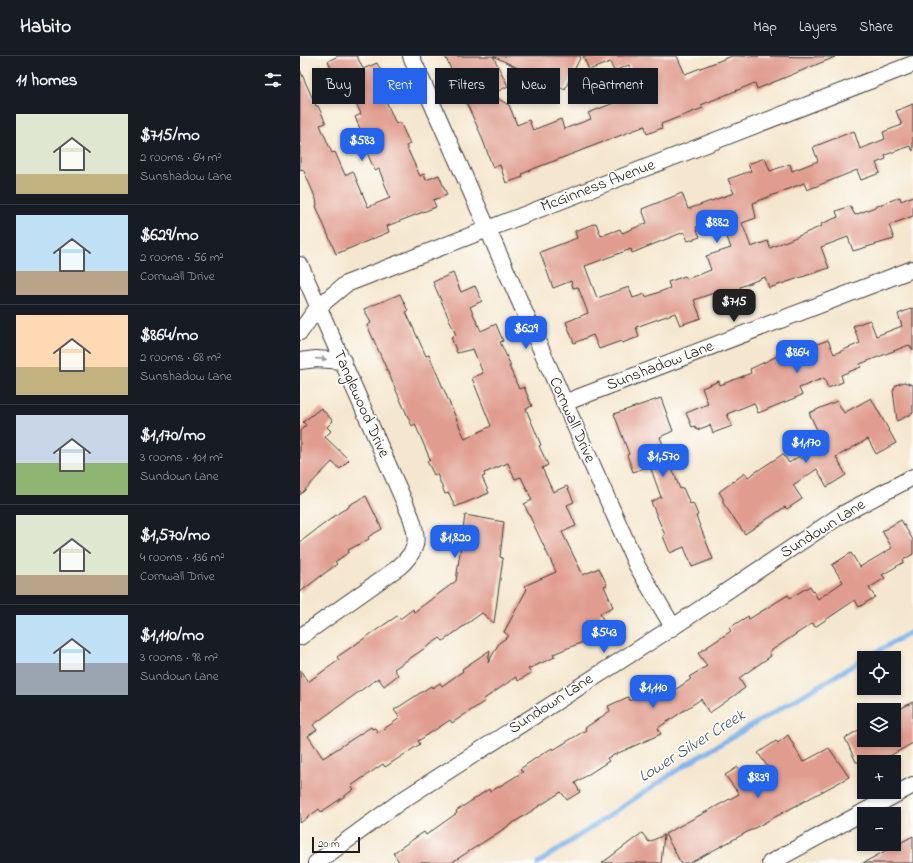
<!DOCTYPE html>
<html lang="en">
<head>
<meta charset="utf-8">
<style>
	:root { --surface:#171b24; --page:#242831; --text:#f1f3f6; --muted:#9ea1a6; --line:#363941; --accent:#2563eb }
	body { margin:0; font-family:"Indie Flower",sans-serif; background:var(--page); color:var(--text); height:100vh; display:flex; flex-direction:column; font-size:15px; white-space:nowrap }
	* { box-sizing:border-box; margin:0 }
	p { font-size:13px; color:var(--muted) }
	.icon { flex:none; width:22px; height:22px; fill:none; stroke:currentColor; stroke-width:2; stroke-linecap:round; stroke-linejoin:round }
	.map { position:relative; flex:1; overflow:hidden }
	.drawer { display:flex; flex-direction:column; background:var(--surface); width:300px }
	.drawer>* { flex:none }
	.top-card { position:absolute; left:12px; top:12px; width:380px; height:36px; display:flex; gap:8px }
	.tools { position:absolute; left:557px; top:595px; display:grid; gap:8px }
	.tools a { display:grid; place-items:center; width:44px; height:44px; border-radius:0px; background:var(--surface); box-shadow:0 2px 6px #0003; font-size:20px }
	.scale { position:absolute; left:12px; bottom:10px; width:48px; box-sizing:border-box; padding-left:4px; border:2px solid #1c1c1c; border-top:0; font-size:11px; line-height:14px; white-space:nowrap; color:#1c1c1c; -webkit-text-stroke:3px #fdfcf7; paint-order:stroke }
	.price { position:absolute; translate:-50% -34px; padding:0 9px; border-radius:8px; background:var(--accent); color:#fff; font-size:13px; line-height:26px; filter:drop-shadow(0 1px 2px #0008) }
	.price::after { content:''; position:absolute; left:50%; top:24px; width:12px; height:9px; margin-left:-6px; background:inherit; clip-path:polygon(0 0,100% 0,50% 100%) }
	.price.on { background:#222; color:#fff }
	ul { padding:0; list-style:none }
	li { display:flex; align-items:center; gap:12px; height:100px; padding:0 16px }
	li+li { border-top:1px solid var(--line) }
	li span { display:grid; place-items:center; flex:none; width:112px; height:80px; border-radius:0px; color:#555 }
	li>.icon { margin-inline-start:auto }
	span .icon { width:48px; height:48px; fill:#fffc; stroke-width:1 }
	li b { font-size:17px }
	h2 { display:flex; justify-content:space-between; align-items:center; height:48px; padding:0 16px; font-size:17px }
	.chip { padding:0 14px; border-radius:0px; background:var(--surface); box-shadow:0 2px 6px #0003; font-size:14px; line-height:36px }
	.chip.on { background:var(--accent); color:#fff }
	header { display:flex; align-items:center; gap:24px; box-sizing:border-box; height:56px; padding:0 20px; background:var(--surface); border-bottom:1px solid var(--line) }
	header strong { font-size:19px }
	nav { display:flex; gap:22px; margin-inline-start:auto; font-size:14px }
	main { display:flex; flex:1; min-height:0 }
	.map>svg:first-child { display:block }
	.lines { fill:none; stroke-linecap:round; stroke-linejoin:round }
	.stream { stroke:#7cb2ea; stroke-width:5 }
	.building { fill:#e09c8e; fill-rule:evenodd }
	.minor-casing { stroke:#3d3a37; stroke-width:18 }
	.minor { stroke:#fff; stroke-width:16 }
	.oneway { fill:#999 }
	.labels { text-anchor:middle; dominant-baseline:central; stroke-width:3.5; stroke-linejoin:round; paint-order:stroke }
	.street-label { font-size:16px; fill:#1c1c1c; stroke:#fdfcf7 }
	.water-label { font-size:17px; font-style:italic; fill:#42586e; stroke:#fdfcf7 }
</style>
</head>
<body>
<header>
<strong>Habito</strong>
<nav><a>Map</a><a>Layers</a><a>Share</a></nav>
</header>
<main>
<section class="drawer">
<h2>11 homes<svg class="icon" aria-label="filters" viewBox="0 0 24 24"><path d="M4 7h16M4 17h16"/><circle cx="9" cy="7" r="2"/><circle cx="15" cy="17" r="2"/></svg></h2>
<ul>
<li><span style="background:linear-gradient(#dfe7d0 75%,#c2b280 0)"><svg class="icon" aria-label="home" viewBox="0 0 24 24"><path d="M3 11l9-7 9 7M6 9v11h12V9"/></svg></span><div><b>$715/mo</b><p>2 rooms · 64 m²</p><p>Sunshadow Lane</p></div></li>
<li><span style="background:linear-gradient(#bfe0f5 70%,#b9a48a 0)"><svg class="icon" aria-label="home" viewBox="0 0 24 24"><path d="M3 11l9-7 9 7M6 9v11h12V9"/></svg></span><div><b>$629/mo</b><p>2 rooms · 56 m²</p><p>Cornwall Drive</p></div></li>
<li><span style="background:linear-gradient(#ffd9b3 65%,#c2b280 0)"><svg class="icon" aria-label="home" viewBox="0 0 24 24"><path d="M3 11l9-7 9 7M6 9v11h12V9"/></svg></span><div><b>$864/mo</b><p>2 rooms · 68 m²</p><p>Sunshadow Lane</p></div></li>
<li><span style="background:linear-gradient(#c9d6e8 60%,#8fb573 0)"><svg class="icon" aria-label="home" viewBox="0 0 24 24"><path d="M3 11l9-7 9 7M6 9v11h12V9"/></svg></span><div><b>$1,170/mo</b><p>3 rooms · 101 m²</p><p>Sundown Lane</p></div></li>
<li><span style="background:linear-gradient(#dfe7d0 75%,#b9a48a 0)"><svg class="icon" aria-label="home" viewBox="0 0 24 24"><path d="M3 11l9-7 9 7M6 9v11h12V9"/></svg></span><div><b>$1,570/mo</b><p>4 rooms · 136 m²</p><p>Cornwall Drive</p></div></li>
<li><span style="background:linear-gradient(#bfe0f5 60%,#9aa5b1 0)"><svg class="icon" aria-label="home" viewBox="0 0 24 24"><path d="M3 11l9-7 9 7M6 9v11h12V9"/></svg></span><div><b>$1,110/mo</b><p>3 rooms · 98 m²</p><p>Sundown Lane</p></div></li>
</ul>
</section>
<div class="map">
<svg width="613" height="807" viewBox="0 0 613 807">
	<rect width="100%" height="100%" fill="#fdfcf7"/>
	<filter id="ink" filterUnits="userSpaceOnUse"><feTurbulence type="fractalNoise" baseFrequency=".025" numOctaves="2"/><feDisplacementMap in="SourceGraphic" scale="8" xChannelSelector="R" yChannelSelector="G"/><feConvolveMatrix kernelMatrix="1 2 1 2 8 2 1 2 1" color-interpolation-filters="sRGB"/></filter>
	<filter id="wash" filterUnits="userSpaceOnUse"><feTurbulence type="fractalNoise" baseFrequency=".012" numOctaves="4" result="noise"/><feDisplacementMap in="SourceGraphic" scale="16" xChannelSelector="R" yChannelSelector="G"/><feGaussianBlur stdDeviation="0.9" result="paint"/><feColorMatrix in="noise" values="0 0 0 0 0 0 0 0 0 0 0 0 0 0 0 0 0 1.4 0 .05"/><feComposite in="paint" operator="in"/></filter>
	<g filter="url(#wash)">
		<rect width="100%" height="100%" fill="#f5e7cf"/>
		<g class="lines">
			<path class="stream" d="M 566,602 L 613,575
				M 238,807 L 385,709 L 564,603"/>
		</g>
		<g id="blocks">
			<path class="building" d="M 38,0 L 57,0 L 63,13 L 77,7 L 95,42 L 86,45 L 96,68 L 100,66 L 110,88 L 106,90 L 120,120 L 124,118 L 126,124 L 139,119 L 147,139 L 133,144 L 136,151 L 87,170 L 89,176 L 36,198 L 16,150 L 17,149 L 16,143 L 3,113 L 0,114 L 0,14 L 16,50 L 18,50 L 26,67 L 20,69 L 32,97 L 35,96 L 45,119 L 53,115 L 68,151 L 90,142 L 79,113 L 75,115 L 61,83 L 64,82 L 55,61 L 61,58 L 43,19 L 36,22 L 28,5 Z
				M 145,0 L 193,0 L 208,30 L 191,39 L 209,49 L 217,69 L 229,64 L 233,74 L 261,63 L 264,73 L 291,63 L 288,57 L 340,37 L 329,9 L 314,15 L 310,6 L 289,14 L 283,0 L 377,0 L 385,18 L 432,0 L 535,1 L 457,33 L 455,27 L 401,49 L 403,52 L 361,68 L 362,72 L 347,78 L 345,70 L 233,113 L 222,118 L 223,121 L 206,127 L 200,109 L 193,112 L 181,79 Z
				M 193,0 L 281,0 L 265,33 L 255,28 L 253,34 L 241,28 L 243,24 Z
				M 613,48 L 613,95 L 610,90 L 585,99 L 586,103 L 576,107 L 580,117 L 561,124 L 557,114 L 507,134 L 504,127 L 453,147 L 456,162 L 442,167 L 451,191 L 468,185 L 470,192 L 522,170 L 521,168 L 538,161 L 536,155 L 550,150 L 555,159 L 600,141 L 601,145 L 613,140 L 613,160 L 589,169 L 594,183 L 553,195 L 548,181 L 521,191 L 529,212 L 469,232 L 465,221 L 440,231 L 444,242 L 427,248 L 422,234 L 394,244 L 401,262 L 380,269 L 375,257 L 336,271 L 339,281 L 322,287 L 321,285 L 299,293 L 293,279 L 274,287 L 266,266 L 288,257 L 278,231 L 273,232 L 271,225 L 253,232 L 240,196 L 277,182 L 275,175 L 296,167 L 301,180 L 320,173 L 322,177 L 347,167 L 342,153 L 382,137 L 388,153 L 434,137 L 428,123 L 451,115 L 448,108 L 465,102 L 470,115 L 490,108 L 492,115 L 518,105 L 513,91 L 554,75 L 560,93 L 585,83 L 583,76 L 602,69 L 596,55 ZM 420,162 L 431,192 L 406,200 L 411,214 L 387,223 L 385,220 L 368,226 L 370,232 L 346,241 L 345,238 L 333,242 L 329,231 L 297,242 L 285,210 L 331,193 L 332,197 L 384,176 L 388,185 L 400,181 L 396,171 Z
				M 153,217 L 161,236 L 175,230 L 182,245 L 170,251 L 181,275 L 196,268 L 203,285 L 200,286 L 211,310 L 209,310 L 219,333 L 224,331 L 232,350 L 226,353 L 241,389 L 239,390 L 248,409 L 242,412 L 253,436 L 267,430 L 274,446 L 267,449 L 276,470 L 262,476 L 283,519 L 299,512 L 307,529 L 304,530 L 313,551 L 300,557 L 308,576 L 253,598 L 255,601 L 228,613 L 231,617 L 218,625 L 216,621 L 184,643 L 185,645 L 152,667 L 150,664 L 138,672 L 118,685 L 120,688 L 108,696 L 85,711 L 83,708 L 51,730 L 54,733 L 42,742 L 21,756 L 19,753 L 0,767 L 0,614 L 8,626 L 39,604 L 37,601 L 97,560 L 100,563 L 113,553 L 114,556 L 156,525 L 165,459 L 204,466 L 200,501 L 203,502 L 194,567 L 182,557 L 143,585 L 140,582 L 94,613 L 98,619 L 84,630 L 78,622 L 13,669 L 17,674 L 8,680 L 23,702 L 71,671 L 72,673 L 75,672 L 78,677 L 100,662 L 94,654 L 131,630 L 132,632 L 140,627 L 142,630 L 163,615 L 162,613 L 190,594 L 188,607 L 199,587 L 209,580 L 204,576 L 227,533 L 224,530 L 256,516 L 224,448 L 232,444 L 221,421 L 215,423 L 208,407 L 184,417 L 185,420 L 182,421 L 189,437 L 155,451 L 149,437 L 145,438 L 137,418 L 134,419 L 127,405 L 130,403 L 115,368 L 112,370 L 67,269 L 71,267 L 64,253 L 100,238 L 108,255 L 106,256 L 126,300 L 129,299 L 165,383 L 191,370 L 172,322 L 183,317 L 173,293 L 157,297 L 151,281 L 156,279 L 133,226 Z
				M 613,252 L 613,294 L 609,289 L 560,308 L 561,311 L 541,319 L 543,326 L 528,332 L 524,322 L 499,332 L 502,339 L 458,357 L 454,347 L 427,358 L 432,370 L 413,377 L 410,369 L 397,374 L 395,370 L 392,371 L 386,357 L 408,348 L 402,332 L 419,325 L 420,329 L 451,317 L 450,313 L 490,294 L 491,298 L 528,284 L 534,298 L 560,287 L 553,270 L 570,264 L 576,280 L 602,270 L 598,258 Z
				M 604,326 L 613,329 L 613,357 L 597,365 L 593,335 L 596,329 Z
				M 361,342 L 373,375 L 360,381 L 380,433 L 383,432 L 390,448 L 393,447 L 398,459 L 396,460 L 413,503 L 392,511 L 384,491 L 370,497 L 363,480 L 365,479 L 351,446 L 361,441 L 350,410 L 333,416 L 327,399 L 329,398 L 314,358 Z
				M 571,342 L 596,387 L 576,398 L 568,383 L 536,401 L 546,419 L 527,431 L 517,413 L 493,429 L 502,443 L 487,453 L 485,451 L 445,478 L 423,447 L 423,442 L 419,436 L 445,417 L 448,421 L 483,398 L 489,407 L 499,400 L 501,403 L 525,390 L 509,357 L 537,345 L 544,357 Z
				M 21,352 L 33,365 L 27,371 L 31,375 L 25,381 L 49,404 L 40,413 L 32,406 L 0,439 L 0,375 L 6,369 L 3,366 Z
				M 66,440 L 82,473 L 68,481 L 69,483 L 48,494 L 49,496 L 35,506 L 37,508 L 0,536 L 0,486 L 40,456 L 49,451 L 49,449 Z
				M 601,464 L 613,484 L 613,498 L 603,504 L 604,506 L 582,519 L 585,522 L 569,532 L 575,541 L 559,551 L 555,544 L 515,571 L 513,567 L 469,596 L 471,600 L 439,622 L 445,632 L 421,649 L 409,657 L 401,643 L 358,672 L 361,678 L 307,702 L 309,705 L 275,727 L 280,736 L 267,744 L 261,736 L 151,807 L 100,807 L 93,797 L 124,776 L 126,779 L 157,757 L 156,755 L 189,733 L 190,736 L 223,716 L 220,713 L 233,704 L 252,692 L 253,694 L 286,674 L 285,672 L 310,655 L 308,650 L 328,641 L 330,645 L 360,626 L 369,638 L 391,623 L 389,621 L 407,610 L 398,597 L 431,575 L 429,572 L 448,560 L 449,563 L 488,539 L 490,542 L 510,530 L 518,543 L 543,526 L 532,509 L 551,497 L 560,511 L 592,492 L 582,475 Z
				M 613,646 L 613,687 L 579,706 L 556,706 L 545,682 L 564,671 L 564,684 L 594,684 L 594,656 Z
				M 488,679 L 503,706 L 529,692 L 549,721 L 390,807 L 381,807 L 365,778 L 439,738 L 425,719 L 438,711 L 452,731 L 474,720 L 458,697 L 476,685 L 478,687 Z
				M 342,777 L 349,786 L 364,779 L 361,807 L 302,807 Z
				M 613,780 L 613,807 L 563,807 Z"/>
		</g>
	</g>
	<g filter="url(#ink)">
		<use href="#blocks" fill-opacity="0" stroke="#3d3a37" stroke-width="1"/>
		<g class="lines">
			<defs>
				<path id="minor" d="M 111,0 L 337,510 L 373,571
					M 0,209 L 111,461 C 119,484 118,494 99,511 L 0,581
					M 0,276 L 18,251 L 46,228 L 613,8
					M 0,305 L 16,303 L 43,305
					M 264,347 L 613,213
					M 16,807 L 101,745 L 373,571 L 541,459 L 613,421
					M 470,807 L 613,729"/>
			</defs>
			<use href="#minor" class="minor-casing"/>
			<use href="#minor" class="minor"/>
		</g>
		<defs><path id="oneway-solid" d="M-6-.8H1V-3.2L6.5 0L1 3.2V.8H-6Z"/></defs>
		<use class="oneway" href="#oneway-solid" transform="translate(21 303) rotate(4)"/>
	</g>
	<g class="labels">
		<g class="street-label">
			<text transform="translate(298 130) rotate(-21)">McGinness Avenue</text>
			<text transform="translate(360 310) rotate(-21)">Sunshadow Lane</text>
			<text transform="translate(61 348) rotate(66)">Tanglewood Drive</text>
			<text transform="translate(272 364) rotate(66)">Cornwall Drive</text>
			<text transform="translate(523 473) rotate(-32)">Sundown Lane</text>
			<text transform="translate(251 648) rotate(-33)">Sundown Lane</text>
		</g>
		<g class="water-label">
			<text transform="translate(392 690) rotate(-32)">Lower Silver Creek</text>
		</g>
	</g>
</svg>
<div class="tools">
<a><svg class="icon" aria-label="locate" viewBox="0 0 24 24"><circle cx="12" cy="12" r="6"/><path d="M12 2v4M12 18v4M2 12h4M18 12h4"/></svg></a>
<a><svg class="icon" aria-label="layers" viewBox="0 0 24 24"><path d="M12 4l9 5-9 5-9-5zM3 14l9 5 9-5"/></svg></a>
<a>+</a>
<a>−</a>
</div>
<div class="scale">20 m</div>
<b class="price" style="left:62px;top:106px">$583</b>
<b class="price" style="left:417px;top:188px">$882</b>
<b class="price on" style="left:434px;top:267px">$715</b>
<b class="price" style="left:226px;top:294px">$629</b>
<b class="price" style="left:497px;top:318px">$864</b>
<b class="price" style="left:506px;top:408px">$1,170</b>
<b class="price" style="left:363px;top:422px">$1,570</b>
<b class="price" style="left:155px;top:503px">$1,820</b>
<b class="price" style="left:304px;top:598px">$543</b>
<b class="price" style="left:353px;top:653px">$1,110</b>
<b class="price" style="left:458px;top:743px">$839</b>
<div class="top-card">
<a class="chip">Buy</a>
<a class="chip on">Rent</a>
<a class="chip">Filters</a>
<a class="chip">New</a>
<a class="chip">Apartment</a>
</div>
</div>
</main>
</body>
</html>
